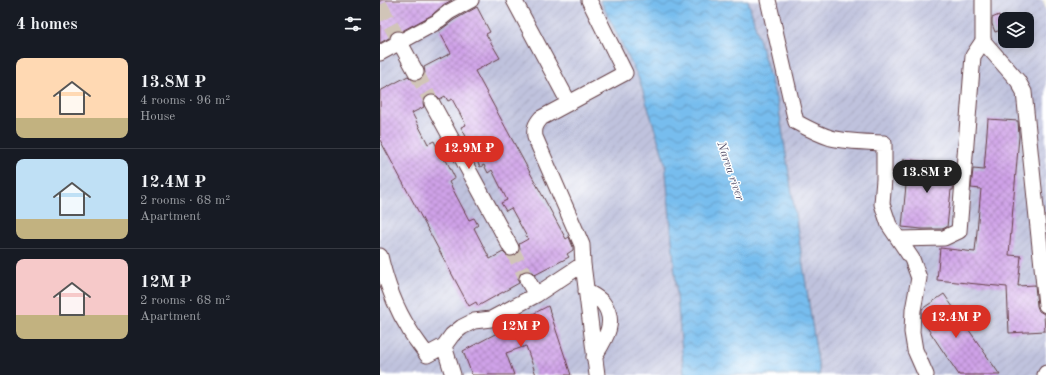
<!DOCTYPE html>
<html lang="en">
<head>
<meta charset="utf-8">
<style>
	:root { --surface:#171b24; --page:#242831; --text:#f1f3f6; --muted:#9ea1a6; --line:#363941; --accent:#d93025 }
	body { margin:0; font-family:"Old Standard TT",serif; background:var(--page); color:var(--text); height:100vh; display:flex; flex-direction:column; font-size:15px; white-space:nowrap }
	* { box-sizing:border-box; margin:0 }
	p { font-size:13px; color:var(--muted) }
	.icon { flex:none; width:22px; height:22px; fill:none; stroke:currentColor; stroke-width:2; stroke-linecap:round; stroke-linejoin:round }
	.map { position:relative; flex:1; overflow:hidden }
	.drawer { display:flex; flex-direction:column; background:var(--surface); width:380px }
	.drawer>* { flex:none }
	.controls { position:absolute; left:618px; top:12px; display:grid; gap:8px }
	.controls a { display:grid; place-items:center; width:36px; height:36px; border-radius:8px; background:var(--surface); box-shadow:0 2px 10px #0003; font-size:20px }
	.price { position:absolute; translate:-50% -34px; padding:0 9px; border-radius:14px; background:var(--accent); color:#fff; font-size:13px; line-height:26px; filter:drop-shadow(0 1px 2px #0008) }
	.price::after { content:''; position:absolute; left:50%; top:24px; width:12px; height:9px; margin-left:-6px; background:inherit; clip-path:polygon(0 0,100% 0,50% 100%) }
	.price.active { background:#222; color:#fff }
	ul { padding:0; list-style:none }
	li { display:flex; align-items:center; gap:12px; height:100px; padding:0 16px }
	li+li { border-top:1px solid var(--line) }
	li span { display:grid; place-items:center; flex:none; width:112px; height:80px; border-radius:8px; color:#555 }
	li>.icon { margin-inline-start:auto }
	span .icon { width:48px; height:48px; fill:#fffc; stroke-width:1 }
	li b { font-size:17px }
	h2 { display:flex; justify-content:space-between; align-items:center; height:48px; padding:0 16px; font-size:17px }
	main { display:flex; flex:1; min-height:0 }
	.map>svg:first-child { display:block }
	.industrial { fill:url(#industrial-furrows); fill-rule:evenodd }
	.water { fill:url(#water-waves); stroke:#606e8c }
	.building { fill:url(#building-cross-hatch); fill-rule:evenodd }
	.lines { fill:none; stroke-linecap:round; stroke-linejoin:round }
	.minor-tunnel { stroke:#d1c5b8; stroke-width:15; stroke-dasharray:15 8; stroke-linecap:butt }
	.minor-casing { stroke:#633e45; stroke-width:17 }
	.minor { stroke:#fff; stroke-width:15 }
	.labels { text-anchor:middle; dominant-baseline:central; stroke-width:3; stroke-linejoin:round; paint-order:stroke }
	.water-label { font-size:12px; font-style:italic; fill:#5a566f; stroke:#fff }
</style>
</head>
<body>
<main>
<section class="drawer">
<h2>4 homes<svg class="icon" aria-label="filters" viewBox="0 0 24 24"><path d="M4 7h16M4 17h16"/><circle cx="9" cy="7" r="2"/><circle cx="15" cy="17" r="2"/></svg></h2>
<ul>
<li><span style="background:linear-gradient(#ffd9b3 75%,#c2b280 0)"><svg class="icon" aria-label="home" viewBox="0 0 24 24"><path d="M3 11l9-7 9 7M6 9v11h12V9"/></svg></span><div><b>13.8M ₽</b><p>4 rooms · 96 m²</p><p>House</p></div></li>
<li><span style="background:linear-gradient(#bfe0f5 75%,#c2b280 0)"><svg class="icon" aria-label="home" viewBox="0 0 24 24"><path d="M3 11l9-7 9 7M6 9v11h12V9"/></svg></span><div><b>12.4M ₽</b><p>2 rooms · 68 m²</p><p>Apartment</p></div></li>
<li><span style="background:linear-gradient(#f6c9c9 70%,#c2b280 0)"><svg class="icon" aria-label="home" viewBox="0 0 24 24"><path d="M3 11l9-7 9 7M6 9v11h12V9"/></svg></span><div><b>12M ₽</b><p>2 rooms · 68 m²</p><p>Apartment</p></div></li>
</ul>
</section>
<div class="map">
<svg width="666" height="375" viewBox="0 0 666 375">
	<defs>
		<pattern id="industrial-furrows" width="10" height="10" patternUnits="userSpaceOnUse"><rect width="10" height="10" fill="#bfc2dd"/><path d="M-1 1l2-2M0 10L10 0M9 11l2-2" fill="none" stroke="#a6a6be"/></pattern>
		<pattern id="water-waves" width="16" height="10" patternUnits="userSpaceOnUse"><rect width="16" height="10" fill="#77bdee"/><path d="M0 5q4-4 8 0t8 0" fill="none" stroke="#6499c1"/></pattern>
		<pattern id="building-cross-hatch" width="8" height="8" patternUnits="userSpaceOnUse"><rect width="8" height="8" fill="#cfa2e8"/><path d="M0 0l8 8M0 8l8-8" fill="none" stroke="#aa83bc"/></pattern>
	</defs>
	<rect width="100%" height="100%" fill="#fff"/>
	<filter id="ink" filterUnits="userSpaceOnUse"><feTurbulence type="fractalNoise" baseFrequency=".025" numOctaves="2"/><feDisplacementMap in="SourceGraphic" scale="8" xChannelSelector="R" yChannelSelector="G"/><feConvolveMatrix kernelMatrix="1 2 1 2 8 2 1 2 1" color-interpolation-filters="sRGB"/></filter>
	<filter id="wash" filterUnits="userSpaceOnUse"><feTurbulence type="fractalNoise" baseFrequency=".012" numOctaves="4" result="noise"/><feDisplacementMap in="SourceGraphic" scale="16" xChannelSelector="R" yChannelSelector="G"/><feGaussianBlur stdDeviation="0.9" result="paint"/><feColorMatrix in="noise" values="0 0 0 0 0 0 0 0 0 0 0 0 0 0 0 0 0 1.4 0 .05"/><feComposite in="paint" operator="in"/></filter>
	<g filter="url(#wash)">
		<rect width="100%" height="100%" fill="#f3efdb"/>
		<path class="industrial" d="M 0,0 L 220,0 L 259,79 L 285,162 L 304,375 L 3,375 L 0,367 Z
			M 368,0 L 663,0 L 666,11 L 666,375 L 440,375 L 399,109 ZM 625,19 L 647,19 L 647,41 L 625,41 Z"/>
		<path class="water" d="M 220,0 L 368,0 L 399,109 L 440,375 L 304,375 L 285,162 L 259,79 Z"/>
		<g id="blocks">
			<path class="building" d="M 0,0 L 72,0 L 63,5 L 52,15 L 22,31 L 18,30 L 13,31 L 11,34 L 9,38 L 0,43 Z
				M 97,7 L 110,32 L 106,34 L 120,58 L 95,71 L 186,239 L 189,237 L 193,247 L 193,250 L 187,254 L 189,257 L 155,275 L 151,271 L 147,270 L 143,271 L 139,275 L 138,279 L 139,283 L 98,306 L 96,302 L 89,306 L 0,140 L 0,91 L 28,76 L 32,80 L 36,81 L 41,80 L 43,77 L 45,73 L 44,67 L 71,53 L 59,31 L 74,20 ZM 52,94 L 56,95 L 60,99 L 65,96 L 68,101 L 72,99 L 86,125 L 81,127 L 91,146 L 90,147 L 100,167 L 104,165 L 108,173 L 112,170 L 127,200 L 121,203 L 126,211 L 131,208 L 148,239 L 139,244 L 140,248 L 139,252 L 135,256 L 131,257 L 127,256 L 123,252 L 110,259 L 94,228 L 98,225 L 94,218 L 89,220 L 69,182 L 75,178 L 66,160 L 64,161 L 54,141 L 48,144 L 32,113 L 44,107 L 43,103 L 44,99 L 47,95 Z
				M 619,15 L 624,29 L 615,32 L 612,24 L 612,18 Z
				M 608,119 L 638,121 L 639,136 L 629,255 L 641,256 L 638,286 L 655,285 L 657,306 L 659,311 L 664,314 L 665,331 L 629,333 L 627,287 L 557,280 L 560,248 L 595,252 L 601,189 L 591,188 L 593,169 L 604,170 Z
				M 524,159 L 575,165 L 573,190 L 571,190 L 567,227 L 562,229 L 542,229 L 522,227 L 526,185 L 521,184 Z
				M 564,294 L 620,375 L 579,375 L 542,320 L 542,309 Z
				M 168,306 L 191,375 L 156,375 L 146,346 L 126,353 L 134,375 L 92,375 L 83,351 Z"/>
		</g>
	</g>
	<g filter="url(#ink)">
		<use href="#blocks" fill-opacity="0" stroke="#633e45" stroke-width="1"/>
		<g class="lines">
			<path class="minor-tunnel" d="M 0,5 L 18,39
				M 36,72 L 52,103
				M 131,248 L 147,279"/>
			<defs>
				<path id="minor" d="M 134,0 L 189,103
					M 388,0 L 416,122 C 427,128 438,134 451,138 C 467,142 487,142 504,143 L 504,179 L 502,204 L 509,225 L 532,259 L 539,278 L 533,310 L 532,332 L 535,350 L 546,375
					M 603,0 L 603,41 L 638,81 L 644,92 L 666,305
					M 59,20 L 69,12 L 91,0
					M 18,39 L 36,72
					M 0,53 L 55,23
					M 52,103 L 131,248
					M 519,239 L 564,238 L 579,231 L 593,56 L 603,41
					M 0,256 C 6,282 15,307 29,329 C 34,338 41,346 47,355 L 64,346 L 72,335 L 82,327 L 94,321 L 111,319 L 156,295 L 203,264 L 202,245 L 155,137 C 154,129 155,125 161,118 L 245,73 L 209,0
					M 203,264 L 217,375
					M 147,279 L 156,295
					M 206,291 C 211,294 219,298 223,303 C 238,322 224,341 214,357
					M 64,346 L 73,375
					M 665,375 L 666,373"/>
			</defs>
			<use href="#minor" class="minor-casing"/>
			<use href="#minor" class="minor"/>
		</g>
	</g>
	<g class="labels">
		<g class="water-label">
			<text transform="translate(350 171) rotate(71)">Narva river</text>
		</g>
	</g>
</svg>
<div class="controls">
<a><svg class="icon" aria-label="layers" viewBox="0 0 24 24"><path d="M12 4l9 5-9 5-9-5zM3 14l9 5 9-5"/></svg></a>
</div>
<b class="price" style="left:89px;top:170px">12.9M ₽</b>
<b class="price active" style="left:547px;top:194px">13.8M ₽</b>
<b class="price" style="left:576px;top:339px">12.4M ₽</b>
<b class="price" style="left:141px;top:348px">12M ₽</b>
</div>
</main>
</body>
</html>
